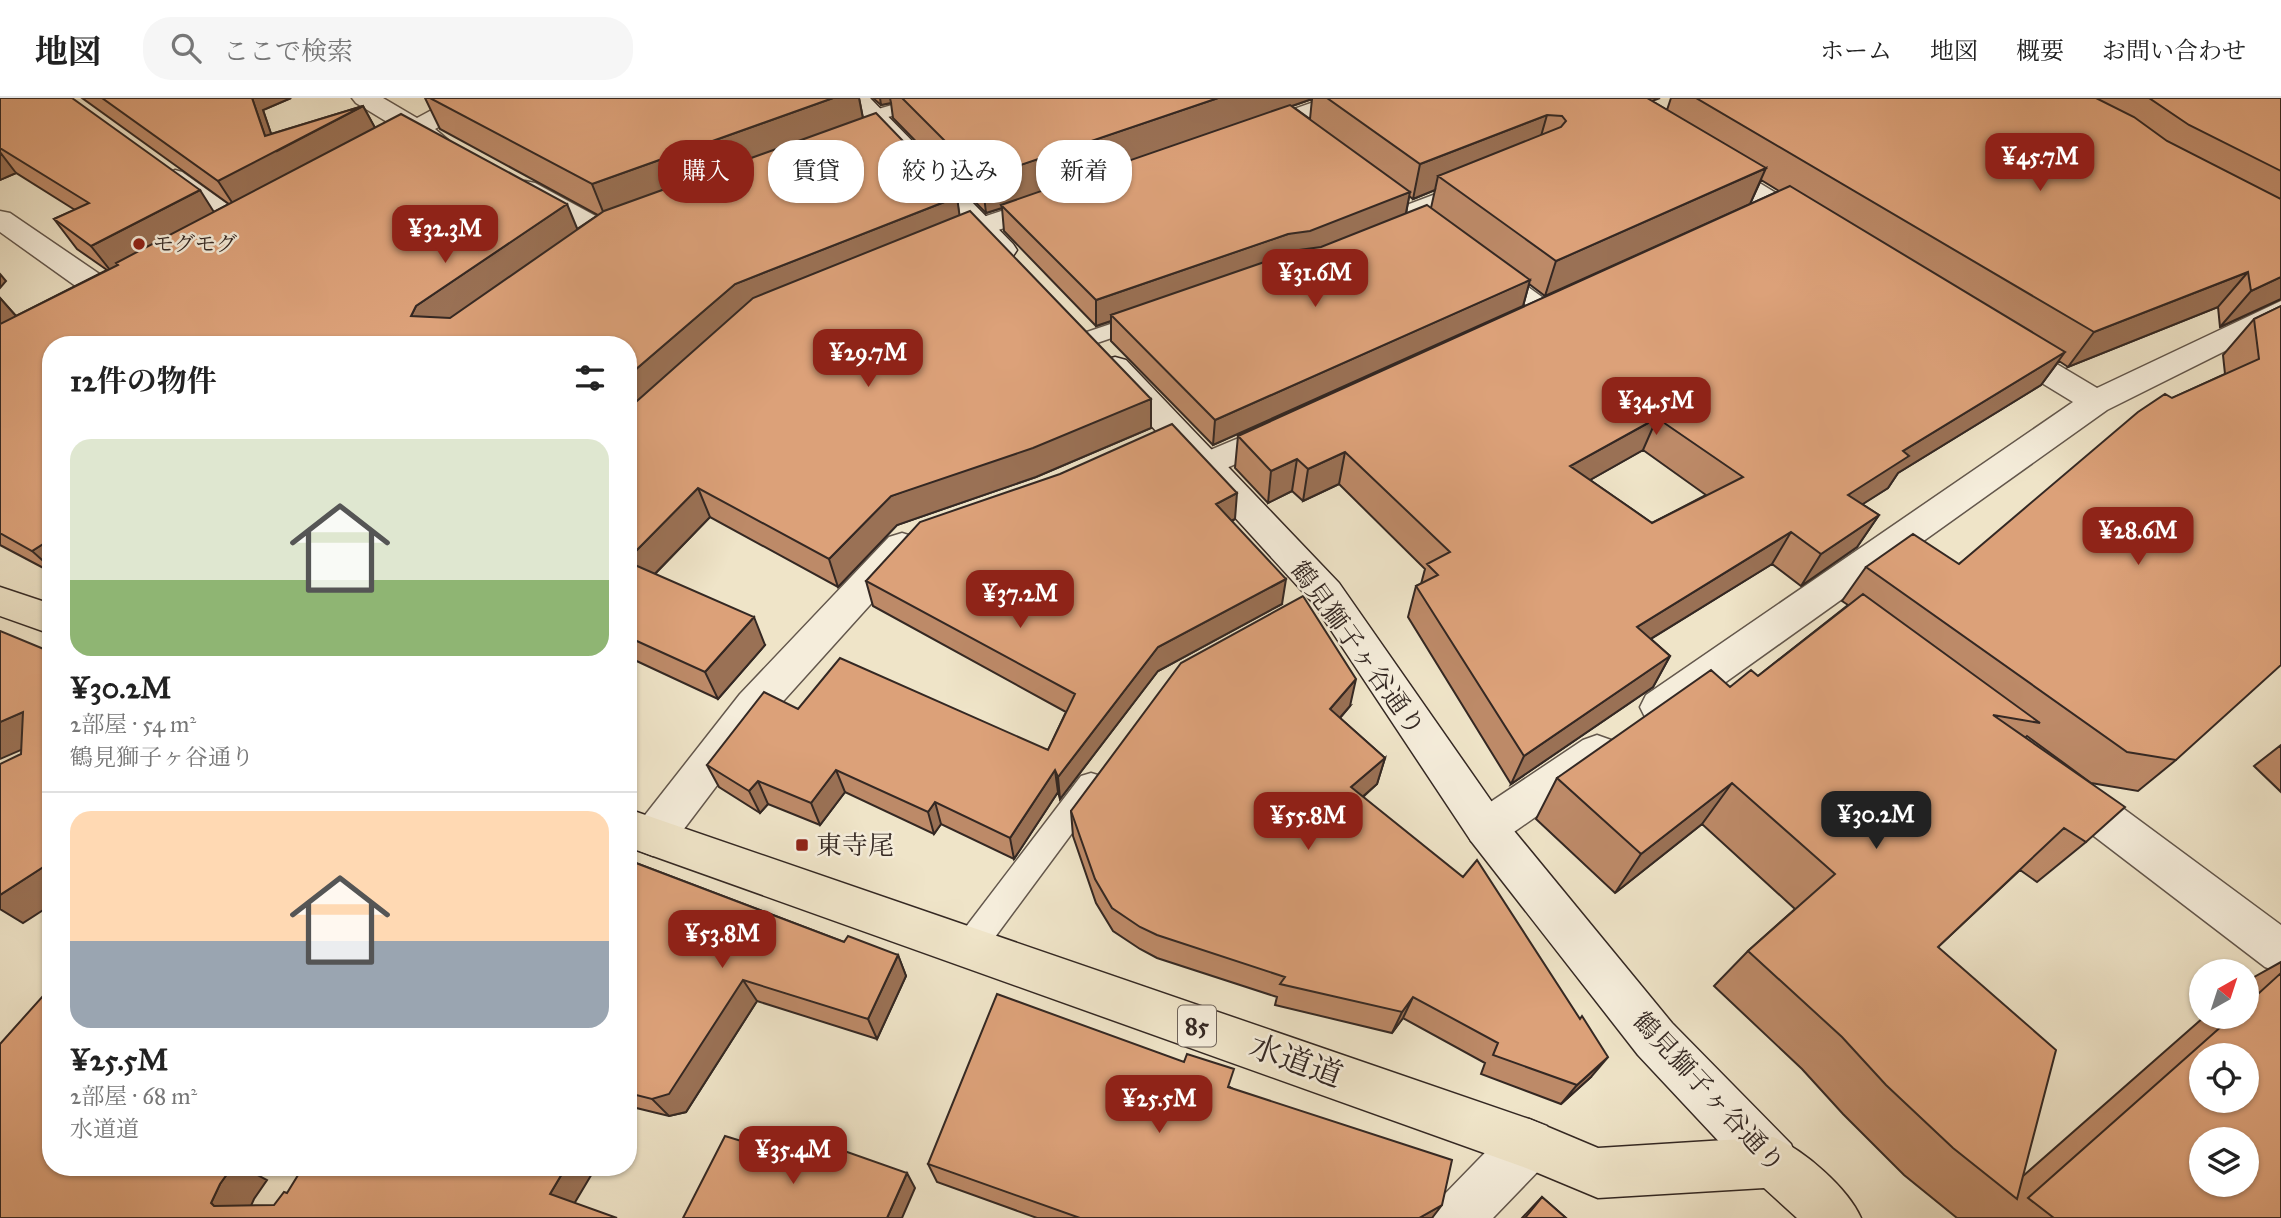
<!DOCTYPE html>
<html lang="ja">
<head>
<meta charset="utf-8">
<style>
	:root { --surface:#fff; --page:#f6f6f6; --text:#222; --muted:#767676; --line:#e0e0e0; --accent:#8f2418 }
	body { margin:0; font-family:"IM FELL Great Primer","Noto Serif JP",serif; background:var(--page); color:var(--text); height:100vh; display:flex; flex-direction:column; font-size:26px; white-space:nowrap }
	* { box-sizing:border-box; margin:0 }
	p { font-size:23px; color:var(--muted) }
	.icon { flex:none; width:38px; height:38px; fill:none; stroke:currentColor; stroke-width:2; stroke-linecap:round; stroke-linejoin:round }
	.map { position:relative; flex:1; overflow:hidden }
	.panel { position:absolute; left:42px; top:238px; width:595px; height:840px; display:flex; flex-direction:column; background:var(--surface); border-radius:28px; box-shadow:0 2px 5px #0004 }
	.panel>* { flex:none }
	.banner { position:absolute; left:658px; top:42px; width:665px; height:63px; display:flex; gap:14px }
	.needle { width:46px; rotate:39deg }
	.buttons { position:absolute; left:2189px; top:861px; display:grid; gap:14px }
	.buttons a { display:grid; place-items:center; width:70px; height:70px; border-radius:50%; background:var(--surface); box-shadow:0 2px 5px #0004; font-size:35px }
	.price { position:absolute; translate:-50% -60px; padding:0 16px; border-radius:14px; background:var(--accent); color:#fff; font-size:23px; line-height:46px; filter:drop-shadow(0 2px 4px #0008) }
	.price::after { content:''; position:absolute; left:50%; top:42px; width:21px; height:16px; margin-left:-10px; background:inherit; clip-path:polygon(0 0,100% 0,50% 100%) }
	.price.current { background:#222; color:#fff }
	ul { padding:0; list-style:none }
	li { display:grid; align-content:center; gap:14px; height:371px; padding:0 28px }
	li+li { border-top:2px solid var(--line) }
	li span { display:grid; place-items:center; height:217px; border-radius:21px; color:#555 }
	li>.icon { margin-inline-start:auto }
	span .icon { width:126px; height:126px; fill:#fffc; stroke-width:1 }
	li b { font-size:30px }
	h2 { display:flex; justify-content:space-between; align-items:center; height:84px; padding:0 28px; font-size:30px }
	.pill { padding:0 24px; border-radius:28px; background:var(--surface); box-shadow:0 2px 5px #0004; font-size:24px; line-height:63px }
	.pill.current { background:var(--accent); color:#fff }
	header { display:flex; align-items:center; gap:42px; box-sizing:border-box; height:98px; padding:0 35px; background:var(--surface); border-bottom:2px solid var(--line) }
	header strong { font-size:33px }
	nav { display:flex; gap:38px; margin-inline-start:auto; font-size:24px }
	.search { width:490px; height:63px; background:var(--page); display:flex; align-items:center; gap:18px; box-sizing:border-box; padding:0 24px; border-radius:28px; color:var(--muted); font-size:26px }
	.map>svg:first-child { display:block }
	.lines { fill:none; stroke-linecap:round; stroke-linejoin:round }
	.lane-casing { stroke:#63574c; stroke-width:3 }
	.street-casing { stroke:#63574c; stroke-width:3 }
	.secondary-casing { stroke:#342823; stroke-width:3 }
	.primary-casing { stroke:#342823; stroke-width:3 }
	.lane { fill:#f5eddb; fill-rule:evenodd }
	.street { fill:#f5eddb; fill-rule:evenodd }
	.secondary { fill:#f5eddb; fill-rule:evenodd }
	.primary { fill:#efe4c8; fill-rule:evenodd }
	.wall { fill:#bd8a68; stroke:#342823; stroke-width:2; fill-rule:evenodd }
	.shaded-wall { fill:#9a7155; stroke:#342823; stroke-width:2 }
	.building { fill:#dca179; stroke:#342823; stroke-width:2; fill-rule:evenodd }
	.poi-dot { fill:#8f2418; stroke:#f5eddb; stroke-width:2.5 }
	.labels { text-anchor:middle; dominant-baseline:central; stroke-width:5; stroke-linejoin:round; paint-order:stroke }
	.far-poi-label { font-size:21px; fill:#342823; stroke:#f5eddb; text-anchor:start }
	.shield { fill:#f5eddb; stroke:#6e635a; stroke-width:2 }
	.shield-label { font-size:24px; font-weight:bold; fill:#342823 }
	.street-label { font-size:26px; fill:#342823; stroke:#f5eddb }
	.poi-label { font-size:26px; fill:#342823; stroke:#f5eddb; text-anchor:start }
	.near-street-label { font-size:32px; fill:#342823; stroke:#f5eddb }
</style>
</head>
<body>
<header>
<strong>地図</strong>
<div class="search"><svg class="icon" aria-label="search" viewBox="0 0 24 24"><circle cx="10" cy="10" r="6"/><path d="M15 15l6 6"/></svg>ここで検索</div>
<nav><a>ホーム</a><a>地図</a><a>概要</a><a>お問い合わせ</a></nav>
</header>
<div class="map">
<svg width="2281" height="1120" viewBox="0 0 2281 1120">
	<rect width="100%" height="100%" fill="#efe4c8"/>
	<filter id="stains"><feTurbulence type="fractalNoise" baseFrequency=".00286" numOctaves="4"/><feColorMatrix values="0 0 0 0 .2 0 0 0 0 .09 0 0 0 0 .02 0 0 0 .5 -.17"/></filter>
	<radialGradient id="worn" r=".72"><stop offset=".6" stop-color="#630" stop-opacity="0"/><stop offset="1" stop-color="#630" stop-opacity=".3"/></radialGradient>
	<g class="lines">
		<defs>
			<path id="lane" d="M 916,0 L 944,0 L 941,4 L 874,23 L 865,18 L 868,14 Z
				M 175,72 L 182,74 L 248,121 L 251,125 L 248,129 L 234,129 L 168,82 L 166,78 Z
				M 1465,85 L 1472,87 L 1474,91 L 1472,95 L 1411,118 L 1401,112 L 1404,108 Z
				M 1499,171 L 1506,173 L 1553,207 L 1556,212 L 1553,217 L 1539,217 L 1492,181 L 1489,177 L 1492,173 Z
				M 1146,214 L 1153,216 L 1156,221 L 1153,226 L 1088,248 L 1081,246 L 1077,241 L 1081,236 Z
				M 1091,675 L 1101,678 L 1105,687 L 1101,696 L 981,858 L 970,862 L 959,858 L 955,848 L 959,838 L 1081,678 Z"/>
			<path id="street" d="M 352,0 L 383,0 L 417,20 L 454,0 L 486,0 L 482,5 L 435,31 L 448,42 L 444,48 L 435,50 L 416,42 L 384,59 L 375,61 L 366,59 L 362,53 L 366,47 L 397,30 L 356,5 Z
				M 1325,0 L 1362,0 L 1358,5 L 1264,40 L 1255,42 L 1246,40 L 1242,34 L 1246,28 Z
				M 1712,60 L 1722,62 L 1820,122 L 1824,128 L 1820,134 L 1810,137 L 1800,134 L 1702,74 L 1698,68 L 1702,62 Z
				M 525,83 L 535,85 L 614,128 L 618,134 L 614,140 L 604,143 L 594,140 L 515,97 L 511,91 L 515,85 Z
				M 1053,96 L 1063,98 L 1067,104 L 1063,110 L 981,138 L 971,135 L 967,129 L 971,123 Z
				M 0,113 L 10,115 L 120,190 L 124,197 L 120,204 L 109,206 L 98,204 L 0,134 Z
				M 2281,203 L 2281,225 L 2107,312 L 1674,621 L 1660,625 L 1646,621 L 1640,609 L 1646,597 L 2073,304 L 1993,255 L 1988,248 L 1993,241 L 2004,238 L 2015,241 L 2097,290 Z
				M 1284,321 L 1296,324 L 1301,332 L 1296,340 L 1208,378 L 1196,374 L 1191,366 L 1196,358 Z
				M 902,435 L 915,439 L 920,448 L 915,457 L 768,620 L 668,752 L 653,758 L 638,752 L 632,739 L 638,726 L 740,596 L 889,439 Z
				M 1597,637 L 1611,642 L 1617,654 L 1611,666 L 1501,743 L 1486,749 L 1471,743 L 1465,730 L 1471,717 L 1583,642 Z
				M 2067,675 L 2082,680 L 2281,827 L 2281,875 L 2265,869 L 2052,706 L 2046,693 L 2052,680 Z
				M 1529,1021 L 1547,1028 L 1554,1046 L 1547,1064 L 1493,1120 L 1431,1120 L 1439,1102 L 1511,1028 Z"/>
			<path id="secondary" d="M 843,0 L 870,0 L 1013,146 L 1017,152 L 1013,158 L 1003,161 L 993,158 Z
				M 1115,259 L 1126,262 L 1339,485 L 1501,717 L 1672,925 L 1791,1046 L 1798,1064 L 1791,1082 L 1773,1089 L 1755,1082 L 1638,957 L 1471,743 L 1313,505 L 1104,276 L 1099,269 L 1104,262 Z"/>
			<path id="primary" d="M 0,489 L 51,506 L 51,536 L 0,518 Z
				M 628,711 L 1529,1021 L 1598,1050 L 1773,1039 C 1803,1051 1848,1090 1861,1120 L 1797,1120 L 1764,1090 L 1598,1100 L 1526,1070 L 628,749 Z"/>
		</defs>
		<use href="#lane" class="lane-casing"/>
		<use href="#street" class="street-casing"/>
		<use href="#secondary" class="secondary-casing"/>
		<use href="#primary" class="primary-casing"/>
		<use href="#lane" class="lane"/>
		<use href="#street" class="street"/>
		<use href="#secondary" class="secondary"/>
		<use href="#primary" class="primary"/>
	</g>
	<path class="wall" d="M 0,0 L 214,114 L 229,106 L 82,0 L 291,0 L 263,12 L 271,36 L 363,8 L 375,30 L 577,131 L 598,117 L 440,31 L 425,0 L 859,0 L 863,20 L 957,99 L 959,117 L 1151,330 L 1036,379 L 897,427 L 838,489 L 710,419 L 655,476 L 765,547 L 718,601 L 628,559 L 628,247 L 51,247 L 51,474 L 0,447 L 0,200 L 16,218 L 107,172 L 77,151 L 54,121 L 75,112 L 16,75 L 0,82 Z
		M 873,0 L 1660,0 L 1652,3 L 1667,12 L 1671,0 L 2281,0 L 2281,201 L 2220,229 L 2218,209 L 2068,269 L 2059,263 L 2041,287 L 1898,375 L 1888,390 L 1862,406 L 1879,417 L 1857,449 L 1801,488 L 1772,466 L 1651,541 L 1670,558 L 1653,589 L 1511,686 L 1408,519 L 1416,488 L 1421,486 L 1425,471 L 1339,386 L 1303,403 L 1292,393 L 1268,405 L 1235,370 L 1238,338 L 1779,93 L 1761,82 L 1750,106 L 1545,198 L 1529,186 L 1523,208 L 1213,347 L 1111,243 L 1111,223 L 1096,228 L 1004,133 L 1002,110 L 986,115 L 893,20 L 891,5 L 881,7 ZM 1312,1 L 1310,21 L 1292,8 ZM 1435,92 L 1431,110 L 1406,116 L 1409,98 L 1413,101 ZM 1643,352 L 1706,397 L 1652,425 L 1590,382 Z
		M 2281,208 L 2176,662 L 2138,693 L 2091,685 L 2027,638 L 2025,640 L 2086,744 L 2037,784 L 2020,772 L 1938,849 L 2023,1078 L 2204,919 L 2247,919 L 2247,883 L 2281,864 L 2281,1120 L 1957,1120 L 1904,1077 L 1843,1016 L 1802,971 L 1714,888 L 1748,853 L 1795,811 L 1702,726 L 1615,795 L 1536,721 L 1557,680 L 1730,589 L 1758,578 L 1848,507 L 1842,503 L 1866,469 L 1959,466 L 2172,300 L 2225,276 L 2223,257 L 2254,221 Z
		M 1235,421 L 1232,423 L 1282,506 L 1158,573 L 1060,701 L 1058,694 L 1014,761 L 941,726 L 934,736 L 845,694 L 820,727 L 768,706 L 760,715 L 719,689 L 707,667 L 798,611 L 1048,652 L 1066,614 L 873,508 L 866,483 Z
		M 1350,608 L 1340,620 L 1385,660 L 1377,686 L 1363,699 L 1591,979 L 1561,1006 L 1481,976 L 1485,965 L 1403,920 L 1392,935 L 1275,907 L 1277,899 L 1157,860 L 1140,851 L 1113,833 L 1096,805 L 1073,738 L 1071,713 Z
		M 2281,647 L 2281,694 L 2254,668 Z
		M 628,762 L 844,844 L 898,857 L 906,878 L 877,941 L 757,903 L 686,1014 L 669,1018 L 632,1009 L 628,1016 Z
		M 1230,989 L 1432,1120 L 1037,1120 L 937,1084 L 928,1066 Z
		M 1542,1099 L 1566,1120 L 1522,1120 Z"/>
	<path class="shaded-wall" d="M 252,0 L 291,0 L 263,12 L 277,53 L 363,8 L 379,37 L 237,112 L 218,83 L 265,38 Z
		M 833,0 L 859,0 L 864,26 L 606,121 L 592,86 Z
		M 880,0 L 890,0 L 891,5 L 881,7 Z
		M 1218,0 L 1312,0 L 1312,1 L 1003,109 L 1001,107 L 1002,110 L 986,115 L 982,80 Z
		M 1547,17 L 1537,52 L 1438,78 L 1435,92 L 1413,101 L 1420,66 Z
		M 0,54 L 16,75 L 0,82 Z
		M 1766,70 L 1750,106 L 1545,198 L 1556,163 Z
		M 200,92 L 219,122 L 114,177 L 91,148 Z
		M 1410,94 L 1405,120 L 1306,159 L 1111,217 L 1111,223 L 1096,228 L 1096,202 Z
		M 957,99 L 961,128 L 628,318 L 628,278 L 735,186 Z
		M 567,106 L 579,135 L 428,247 L 411,218 L 416,208 Z
		M 2248,174 L 2218,209 L 2068,269 L 2094,234 Z
		M 0,176 L 6,183 L 0,190 Z
		M 2281,179 L 2281,201 L 2220,229 L 2251,193 Z
		M 1530,182 L 1523,208 L 1213,347 L 1215,322 Z
		M 0,200 L 23,226 L 0,239 Z
		M 2065,254 L 2041,287 L 1898,375 L 1888,390 L 1827,429 L 1848,397 L 1903,353 Z
		M 1151,301 L 1151,330 L 1036,379 L 897,427 L 838,489 L 829,461 L 891,398 Z
		M 1657,320 L 1643,352 L 1558,400 L 1570,368 Z
		M 1345,354 L 1339,386 L 1303,403 L 1308,371 Z
		M 1297,361 L 1292,393 L 1268,405 L 1271,373 Z
		M 698,390 L 710,419 L 640,491 L 628,467 L 628,461 Z
		M 1237,395 L 1235,421 L 1214,431 L 1216,406 Z
		M 1879,417 L 1857,449 L 1801,488 L 1821,456 Z
		M 1791,434 L 1772,466 L 1621,559 L 1637,529 Z
		M 51,441 L 51,470 L 32,453 Z
		M 1286,481 L 1282,506 L 1158,573 L 1060,701 L 1058,679 L 1158,549 Z
		M 754,519 L 765,547 L 718,601 L 705,574 Z
		M 1670,558 L 1653,589 L 1511,686 L 1524,658 Z
		M 1356,581 L 1350,608 L 1324,638 L 1330,611 Z
		M 23,614 L 51,639 L 0,661 L 0,624 Z
		M 1385,660 L 1377,686 L 1344,715 L 1351,689 Z
		M 836,672 L 845,694 L 820,727 L 811,705 Z
		M 1055,672 L 1058,694 L 1014,761 L 1010,740 Z
		M 758,683 L 768,706 L 760,715 L 749,693 Z
		M 1732,685 L 1702,726 L 1615,795 L 1641,756 Z
		M 935,704 L 941,726 L 934,736 L 928,714 Z
		M 51,764 L 51,807 L 23,825 L 0,811 L 0,797 Z
		M 898,857 L 906,878 L 877,941 L 868,921 Z
		M 743,882 L 757,903 L 686,1014 L 669,1018 L 652,1001 Z
		M 1413,899 L 1403,920 L 1392,935 L 1402,914 Z
		M 1608,959 L 1591,979 L 1561,1006 L 1577,987 Z
		M 628,1006 L 632,1009 L 628,1016 Z
		M 232,1069 L 242,1069 L 267,1082 L 254,1101 L 246,1119 L 214,1108 L 211,1105 L 220,1086 Z
		M 566,1069 L 596,1069 L 571,1111 L 550,1096 Z
		M 907,1075 L 915,1090 L 902,1120 L 887,1120 Z
		M 1442,1107 L 1432,1120 L 1419,1120 Z"/>
	<path class="building" d="M 0,0 L 72,0 L 200,92 L 91,148 L 54,121 L 89,105 L 0,50 Z
		M 102,0 L 252,0 L 265,38 L 363,8 L 218,83 Z
		M 430,0 L 833,0 L 592,86 Z
		M 902,0 L 1218,0 L 982,80 Z
		M 1327,0 L 1647,0 L 1766,70 L 1556,163 L 1438,78 L 1561,29 L 1566,23 L 1562,18 L 1547,17 L 1420,66 Z
		M 1696,0 L 2096,0 L 2134,19 L 2167,43 L 2281,101 L 2281,179 L 2251,193 L 2248,174 L 2094,234 Z
		M 2149,0 L 2281,0 L 2281,73 L 2189,27 Z
		M 1290,7 L 1410,94 L 1310,133 L 1288,136 L 1096,202 L 1001,107 Z
		M 876,15 L 957,99 L 735,186 L 628,278 L 628,247 L 51,247 L 51,441 L 32,453 L 0,435 L 0,226 L 118,167 L 116,165 L 401,16 L 567,106 L 416,208 L 411,218 L 450,220 L 604,113 Z
		M 1790,88 L 2065,254 L 1903,353 L 1909,358 L 1848,397 L 1879,417 L 1821,456 L 1791,434 L 1637,529 L 1670,558 L 1524,658 L 1416,488 L 1438,477 L 1427,466 L 1450,454 L 1345,354 L 1308,371 L 1297,361 L 1271,373 L 1238,338 ZM 1657,320 L 1743,379 L 1652,425 L 1570,368 Z
		M 1427,107 L 1530,182 L 1215,322 L 1111,217 L 1299,152 L 1321,149 Z
		M 970,113 L 1151,301 L 1033,350 L 891,398 L 829,461 L 698,390 L 628,461 L 628,311 L 753,200 Z
		M 2281,208 L 2281,567 L 2176,662 L 2127,654 L 1866,469 L 1913,436 L 1959,466 L 2138,314 L 2165,296 L 2172,300 L 2259,261 L 2254,221 Z
		M 1172,326 L 1237,395 L 1216,406 L 1286,481 L 1158,549 L 1058,679 L 1055,672 L 1010,740 L 935,704 L 928,714 L 836,672 L 811,705 L 758,683 L 749,693 L 707,667 L 764,594 L 798,611 L 840,560 L 1048,652 L 1075,596 L 866,483 L 920,424 L 1060,376 Z
		M 628,464 L 754,519 L 705,574 L 628,539 Z
		M 1863,496 L 2040,625 L 1993,617 L 2125,709 L 2086,744 L 2064,730 L 1938,849 L 2056,952 L 2017,1101 L 1953,1050 L 1886,987 L 1842,939 L 1748,853 L 1835,776 L 1732,685 L 1641,756 L 1557,680 L 1711,572 L 1730,589 L 1751,572 L 1758,578 Z
		M 1303,498 L 1356,581 L 1330,611 L 1385,660 L 1351,689 L 1463,779 L 1477,762 L 1580,921 L 1582,918 L 1608,959 L 1577,987 L 1493,957 L 1498,945 L 1413,899 L 1402,914 L 1280,886 L 1285,879 L 1157,837 L 1140,829 L 1112,810 L 1095,781 L 1071,713 L 1181,565 Z
		M 0,533 L 51,554 L 51,764 L 0,797 L 0,666 L 21,656 L 23,614 L 0,624 Z
		M 628,762 L 844,844 L 848,838 L 898,857 L 868,921 L 743,882 L 669,996 L 652,1001 L 628,995 Z
		M 2281,875 L 2281,1120 L 2054,1120 L 2028,1100 L 2232,919 L 2247,919 L 2247,906 ZM 2202,957 L 2247,957 L 2247,1003 L 2202,1003 ZM 2202,1041 L 2247,1041 L 2247,1087 L 2202,1087 Z
		M 51,889 L 51,1069 L 232,1069 L 220,1086 L 211,1105 L 214,1108 L 274,1107 L 284,1094 L 287,1095 L 303,1069 L 566,1069 L 550,1096 L 617,1120 L 0,1120 L 0,946 Z
		M 997,896 L 1184,964 L 1187,956 L 1234,971 L 1228,989 L 1452,1062 L 1442,1107 L 1419,1120 L 1080,1120 L 928,1066 Z
		M 725,1038 L 823,1068 L 833,1049 L 907,1075 L 887,1120 L 683,1120 Z
		M 1542,1099 L 1566,1120 L 1525,1120 Z"/>
	<g class="poi-dot">
		<circle cx="139" cy="146" r="7"/>
		<rect x="795" y="740" width="14" height="14" rx="3.5"/>
	</g>
	<g class="labels">
		<g class="far-poi-label">
			<text x="153" y="146">モグモグ</text>
		</g>
		<rect class="shield" x="1178" y="907.5" width="38" height="41" rx="5"/>
		<g class="shield-label">
			<text x="1197" y="928">85</text>
		</g>
		<g class="street-label">
			<text transform="translate(1358 550) rotate(54)">鶴見獅子ヶ谷通り</text>
			<text transform="translate(1709 994) rotate(47)">鶴見獅子ヶ谷通り</text>
		</g>
		<g class="poi-label">
			<text x="816" y="747">東寺尾</text>
		</g>
		<g class="near-street-label">
			<text transform="translate(1296 963) rotate(20)">水道道</text>
		</g>
	</g>
	<rect width="100%" height="100%" filter="url(#stains)"/>
	<rect width="100%" height="100%" fill="url(#worn)"/>
</svg>
<div class="buttons">
<a><svg class="needle" viewBox="-14 -14 28 28"><path d="M0-13l5 13h-10z" fill="#e53935"/><path d="M0 13l5-13h-10z" fill="#767676"/></svg></a>
<a><svg class="icon" aria-label="locate" viewBox="0 0 24 24"><circle cx="12" cy="12" r="6"/><path d="M12 2v4M12 18v4M2 12h4M18 12h4"/></svg></a>
<a><svg class="icon" aria-label="layers" viewBox="0 0 24 24"><path d="M12 4l9 5-9 5-9-5zM3 14l9 5 9-5"/></svg></a>
</div>
<b class="price" style="left:2040px;top:95px">¥45.7M</b>
<b class="price" style="left:445px;top:167px">¥32.3M</b>
<b class="price" style="left:1315px;top:211px">¥31.6M</b>
<b class="price" style="left:868px;top:291px">¥29.7M</b>
<b class="price" style="left:1656px;top:339px">¥34.5M</b>
<b class="price" style="left:2138px;top:469px">¥28.6M</b>
<b class="price" style="left:1020px;top:532px">¥37.2M</b>
<b class="price current" style="left:1876px;top:753px">¥30.2M</b>
<b class="price" style="left:1308px;top:754px">¥55.8M</b>
<b class="price" style="left:722px;top:872px">¥53.8M</b>
<b class="price" style="left:1159px;top:1037px">¥25.5M</b>
<b class="price" style="left:793px;top:1088px">¥35.4M</b>
<div class="banner">
<a class="pill current">購入</a>
<a class="pill">賃貸</a>
<a class="pill">絞り込み</a>
<a class="pill">新着</a>
</div>
<section class="panel">
<h2>12件の物件<svg class="icon" aria-label="filters" viewBox="0 0 24 24"><path d="M4 7h16M4 17h16"/><circle cx="9" cy="7" r="2"/><circle cx="15" cy="17" r="2"/></svg></h2>
<ul>
<li><span style="background:linear-gradient(#dfe7d0 65%,#8fb573 0)"><svg class="icon" aria-label="home" viewBox="0 0 24 24"><path d="M3 11l9-7 9 7M6 9v11h12V9"/></svg></span><div><b>¥30.2M</b><p>2部屋 · 54 m²</p><p>鶴見獅子ヶ谷通り</p></div></li>
<li><span style="background:linear-gradient(#ffd9b3 60%,#9aa5b1 0)"><svg class="icon" aria-label="home" viewBox="0 0 24 24"><path d="M3 11l9-7 9 7M6 9v11h12V9"/></svg></span><div><b>¥25.5M</b><p>2部屋 · 68 m²</p><p>水道道</p></div></li>
</ul>
</section>
</div>
</body>
</html>
